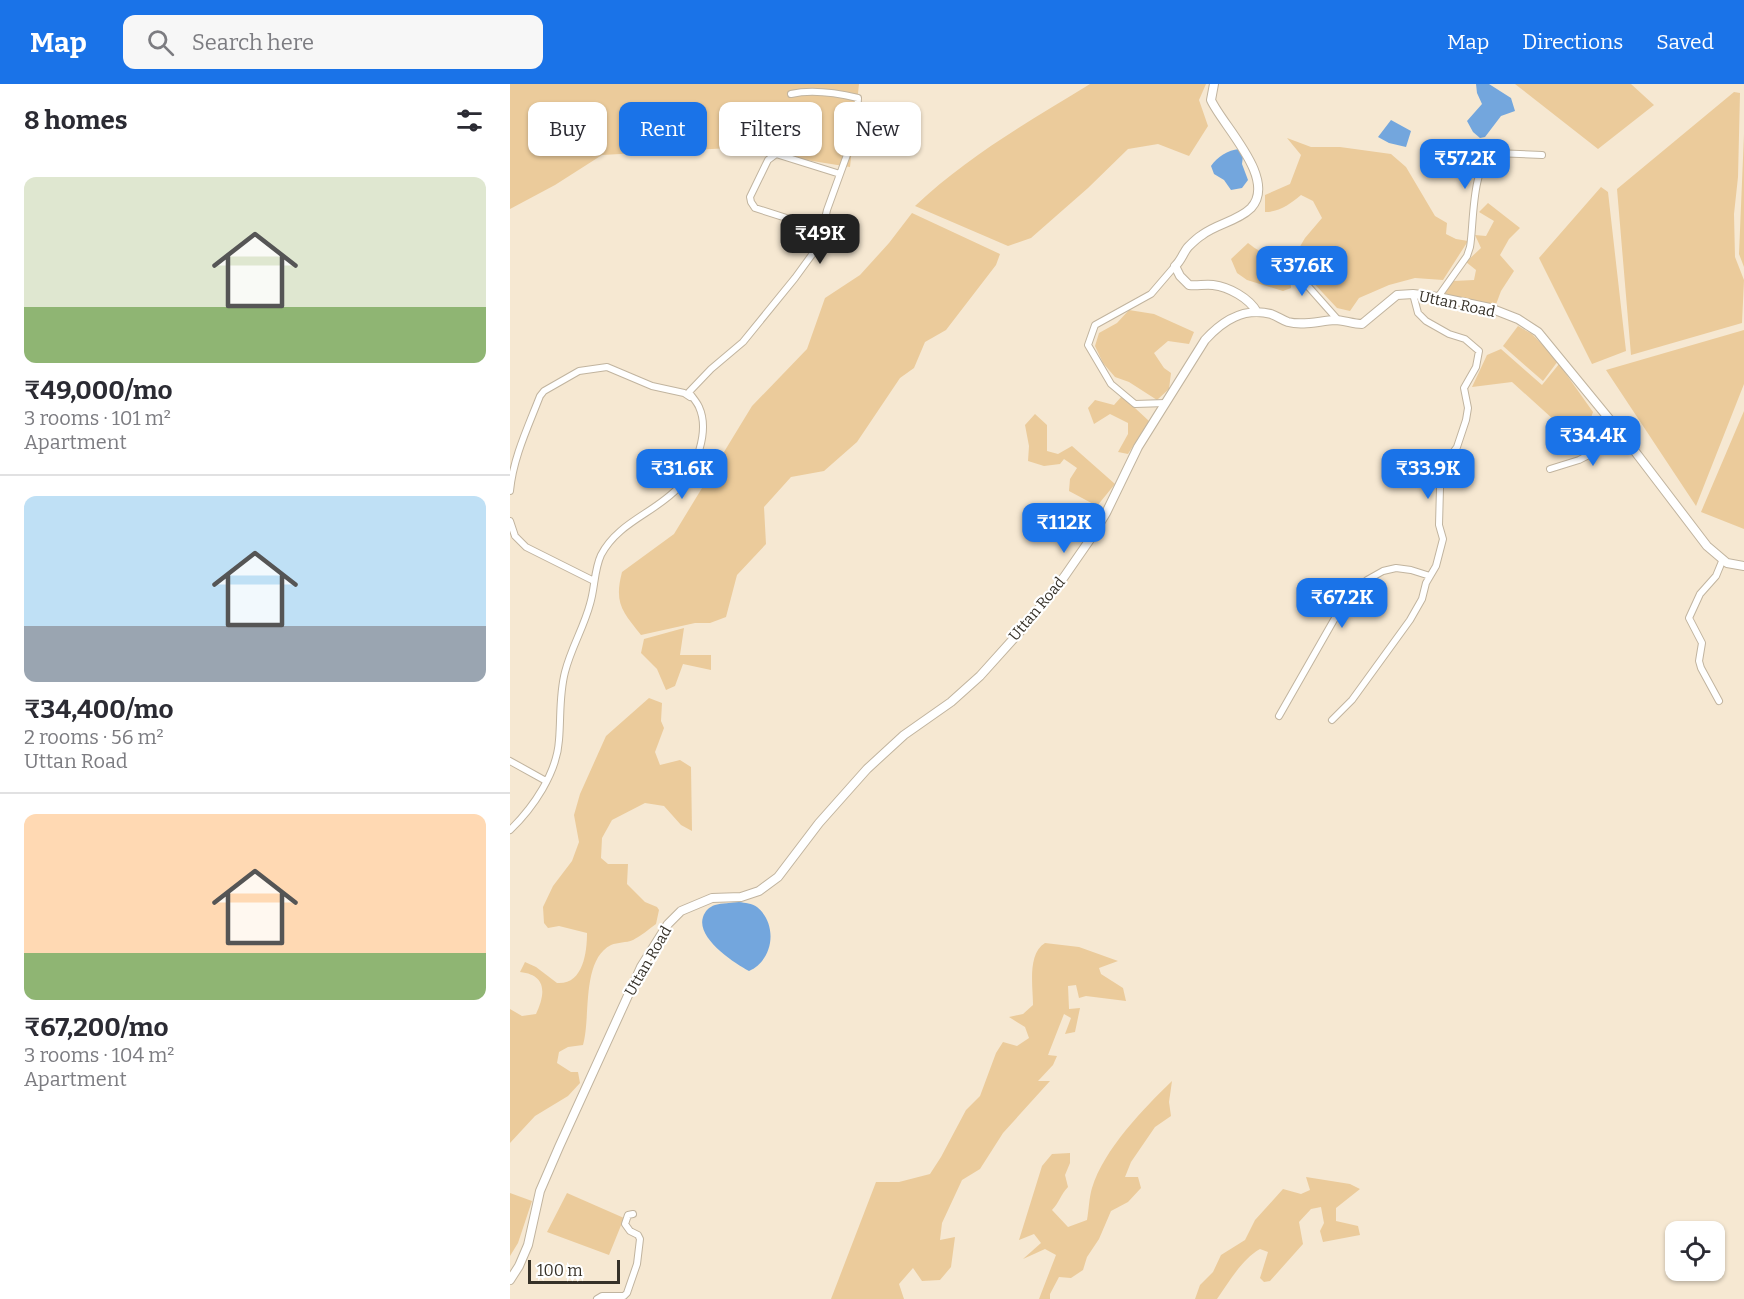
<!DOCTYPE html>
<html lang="en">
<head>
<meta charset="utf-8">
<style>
	:root { --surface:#fff; --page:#f7f7f7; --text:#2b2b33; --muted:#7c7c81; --line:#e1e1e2; --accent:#1a73e8 }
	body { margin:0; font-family:Bitter,serif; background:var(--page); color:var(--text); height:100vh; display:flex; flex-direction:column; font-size:22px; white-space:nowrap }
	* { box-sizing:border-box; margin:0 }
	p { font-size:20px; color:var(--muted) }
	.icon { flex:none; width:33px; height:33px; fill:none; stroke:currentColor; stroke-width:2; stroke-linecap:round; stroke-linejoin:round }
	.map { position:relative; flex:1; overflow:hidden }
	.side { display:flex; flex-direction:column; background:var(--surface); width:510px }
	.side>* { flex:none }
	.guide { position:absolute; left:18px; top:18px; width:570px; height:54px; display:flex; gap:12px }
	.tools { position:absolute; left:1155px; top:1137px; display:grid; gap:12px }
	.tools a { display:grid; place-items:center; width:60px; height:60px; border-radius:12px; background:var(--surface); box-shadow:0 2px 4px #0004; font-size:30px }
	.scale { position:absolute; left:18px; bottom:15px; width:92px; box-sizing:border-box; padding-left:6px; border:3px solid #363128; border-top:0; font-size:16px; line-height:21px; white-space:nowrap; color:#363128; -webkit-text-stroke:4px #fff; paint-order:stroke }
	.price { position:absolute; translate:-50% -51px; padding:0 14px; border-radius:12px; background:var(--accent); color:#fff; font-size:20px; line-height:39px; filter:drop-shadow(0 2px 3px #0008) }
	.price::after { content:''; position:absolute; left:50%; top:36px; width:18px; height:14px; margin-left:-9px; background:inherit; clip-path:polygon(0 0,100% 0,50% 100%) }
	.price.on { background:#222; color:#fff }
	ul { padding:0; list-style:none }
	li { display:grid; align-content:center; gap:12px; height:318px; padding:0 24px }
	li+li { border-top:2px solid var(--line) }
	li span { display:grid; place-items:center; height:186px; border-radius:12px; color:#555 }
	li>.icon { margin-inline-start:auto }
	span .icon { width:108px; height:108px; fill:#fffc; stroke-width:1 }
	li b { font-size:26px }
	h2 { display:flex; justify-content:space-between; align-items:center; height:72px; padding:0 24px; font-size:26px }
	.tag { padding:0 21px; border-radius:12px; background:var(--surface); box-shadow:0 2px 4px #0004; font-size:21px; line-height:54px }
	.tag.on { background:var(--accent); color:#fff }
	header { display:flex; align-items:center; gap:36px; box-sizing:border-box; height:84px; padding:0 30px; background:var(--accent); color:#fff }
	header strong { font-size:28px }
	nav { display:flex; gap:33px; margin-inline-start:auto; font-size:21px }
	.search { width:420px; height:54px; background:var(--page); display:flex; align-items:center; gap:15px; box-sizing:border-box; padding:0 21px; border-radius:12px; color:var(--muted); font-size:22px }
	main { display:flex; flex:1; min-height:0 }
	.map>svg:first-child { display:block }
	.green { fill:#ebcb9b }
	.water { fill:#73a6dd }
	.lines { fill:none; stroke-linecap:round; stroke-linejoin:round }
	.street-casing { stroke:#c1b49f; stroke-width:8 }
	.secondary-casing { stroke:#c1b49f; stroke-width:10 }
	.street { stroke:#fff; stroke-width:6 }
	.secondary { stroke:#fff; stroke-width:8 }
	.labels { text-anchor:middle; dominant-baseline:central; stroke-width:4.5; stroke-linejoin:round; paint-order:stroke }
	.street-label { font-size:15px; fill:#363128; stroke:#fff }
</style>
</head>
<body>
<header>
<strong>Map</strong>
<div class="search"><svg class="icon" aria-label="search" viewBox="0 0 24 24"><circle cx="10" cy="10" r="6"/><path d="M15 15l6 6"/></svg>Search here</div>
<nav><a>Map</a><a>Directions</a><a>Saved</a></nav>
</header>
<main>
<section class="side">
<h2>8 homes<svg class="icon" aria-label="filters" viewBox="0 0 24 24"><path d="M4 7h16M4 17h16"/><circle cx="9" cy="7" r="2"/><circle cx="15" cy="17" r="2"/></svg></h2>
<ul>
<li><span style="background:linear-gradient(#dfe7d0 70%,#8fb573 0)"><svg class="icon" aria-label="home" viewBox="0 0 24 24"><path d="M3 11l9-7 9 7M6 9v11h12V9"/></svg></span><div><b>₹49,000/mo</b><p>3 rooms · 101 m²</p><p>Apartment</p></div></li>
<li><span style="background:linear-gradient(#bfe0f5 70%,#9aa5b1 0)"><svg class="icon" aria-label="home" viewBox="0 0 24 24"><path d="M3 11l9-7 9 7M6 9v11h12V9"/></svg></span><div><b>₹34,400/mo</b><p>2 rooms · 56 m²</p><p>Uttan Road</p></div></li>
<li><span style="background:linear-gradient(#ffd9b3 75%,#8fb573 0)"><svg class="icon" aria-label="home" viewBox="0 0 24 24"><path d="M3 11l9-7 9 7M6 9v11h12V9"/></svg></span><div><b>₹67,200/mo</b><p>3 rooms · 104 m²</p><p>Apartment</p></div></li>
</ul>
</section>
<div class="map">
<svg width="1234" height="1215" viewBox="0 0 1234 1215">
	<rect width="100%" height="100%" fill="#f6e8d2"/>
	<path class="green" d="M 0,0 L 349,0 L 340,83 L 220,64 L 92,71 L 45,101 L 0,125 Z
		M 580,0 L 696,0 L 689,16 L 698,42 L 679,72 L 648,60 L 618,65 L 578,104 L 521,154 L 498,162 L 405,122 C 458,72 518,38 580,0 Z
		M 1005,0 L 1121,0 L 1144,21 L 1088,65 Z
		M 1224,8 L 1230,9 L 1228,93 L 1224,130 L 1225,173 L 1234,196 L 1232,239 L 1121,271 L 1107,105 Z
		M 1234,50 L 1234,183 L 1229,170 Z
		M 777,54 L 801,63 L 830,63 L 881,70 L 896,83 L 925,132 L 937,139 L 936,150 L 946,155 L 958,157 L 933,196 L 905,194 L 879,201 L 849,214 L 840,227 L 827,224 L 782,176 L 795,154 L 812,134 L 803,117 L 791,111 C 780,120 770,128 755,128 L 755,111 L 780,100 L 791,71 Z
		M 1091,103 L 1098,108 L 1116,267 L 1082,280 L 1029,174 Z
		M 978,119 L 1010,144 L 999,155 L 990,171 L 1004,187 L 991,207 L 985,223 L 931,212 L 943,197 L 964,196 L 966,186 L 956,178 L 971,164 L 965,151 L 976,152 L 984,137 L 969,128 Z
		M 402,129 L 490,170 L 486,181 L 436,246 L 415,258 L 404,284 L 390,294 L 347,358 L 314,387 L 281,393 L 254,423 L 256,460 L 227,491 L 216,533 L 200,539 L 185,539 L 131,551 C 112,527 104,519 112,488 L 164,450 L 242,322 L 297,265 L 315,214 L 350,191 L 379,159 Z
		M 738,159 C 748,167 755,171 768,169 L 770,183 L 780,187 L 781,204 L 773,207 L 737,196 L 727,189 L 721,175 Z
		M 619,226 L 644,230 L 684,248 L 679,260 L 658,257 L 644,269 L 654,284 L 661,289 L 659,305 L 647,316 L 619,298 L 605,293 L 593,279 L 585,262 L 589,249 L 607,239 Z
		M 1008,242 L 1022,250 L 1048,277 L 1033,297 L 993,262 Z
		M 1234,246 L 1234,300 L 1186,422 L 1096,286 Z
		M 991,265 L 1032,301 L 1049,280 L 1083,328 L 1076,348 L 1086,355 L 1076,365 L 1002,298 L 962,303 L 977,271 Z
		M 612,312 L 639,337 L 618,370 L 608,368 L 618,350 L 618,339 L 600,330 L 584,340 L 578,324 L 585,316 L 604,321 Z
		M 1234,327 L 1234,445 L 1191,428 Z
		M 525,330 L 537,341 L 537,367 L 548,370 L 562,362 L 605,400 L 587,422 L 559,407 L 560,395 L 567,384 L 554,375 L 550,380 L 534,382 L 518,377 L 519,362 L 515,341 Z
		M 174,544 L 170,571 L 201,571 L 201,586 L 173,580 L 165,602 L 156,606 L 147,585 L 131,569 L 134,555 Z
		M 139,614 L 152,619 L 151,637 L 154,644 L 145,668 L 150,681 L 170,676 L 181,683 L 182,747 L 171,741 L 154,722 L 135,719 L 102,736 L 92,754 L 91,774 L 98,780 L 118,780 L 117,800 L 135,818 L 147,823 L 149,826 L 146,840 C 139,845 131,852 123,856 C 116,859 108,858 101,861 C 71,876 81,934 73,961 L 58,963 L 49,968 L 47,979 L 61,988 L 68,988 L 70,999 L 58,1012 L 25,1032 L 0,1059 L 0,925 L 12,932 L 26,930 C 35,911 38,891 10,888 L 15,878 L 26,883 L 47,899 C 73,901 77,869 77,849 L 49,842 L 38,844 L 34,839 L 33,823 L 43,802 L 62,777 L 69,758 L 64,731 L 70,710 L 96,652 Z
		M 535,859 L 569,863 L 608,877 L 589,884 L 591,890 L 613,904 L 616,917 L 576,912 L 569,914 L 566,901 L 558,902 L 559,925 L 570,924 L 565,948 L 555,950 L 561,934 L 554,930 L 538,971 L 547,972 L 543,981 L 528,997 L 540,997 L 493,1049 L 470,1085 L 452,1096 L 432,1139 L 430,1156 L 445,1153 L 441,1183 L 430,1196 L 412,1197 L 403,1184 L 389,1200 L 394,1215 L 321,1215 L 366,1098 L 389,1098 L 420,1090 L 431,1073 L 456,1026 L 470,1012 L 486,969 L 493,958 L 507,962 L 519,954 L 515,943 L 499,933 L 513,930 L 523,921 C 523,903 517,870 535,859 Z
		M 662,997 L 659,1018 L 661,1032 L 645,1043 L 621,1078 L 615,1093 L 628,1093 L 631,1104 L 618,1118 L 601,1127 L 589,1155 L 577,1173 L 573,1186 L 561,1194 L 549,1193 L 540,1210 L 540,1215 L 529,1215 L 546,1171 L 535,1165 L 513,1175 L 531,1159 L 524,1150 L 509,1156 L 532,1082 L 542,1070 L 560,1069 L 560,1079 L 555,1091 L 558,1103 C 551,1110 549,1119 542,1126 L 558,1143 L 577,1136 C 579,1125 579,1114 582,1104 C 594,1065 634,1024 662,997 Z
		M 796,1093 L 840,1100 L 850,1105 L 826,1124 L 826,1137 L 848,1142 L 850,1151 L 813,1158 L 810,1147 L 814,1139 L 811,1123 L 801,1125 L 789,1138 L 793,1160 L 760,1197 L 754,1198 L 750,1194 L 758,1168 L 750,1165 C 732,1175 719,1198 707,1215 L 685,1215 L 690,1201 L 703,1188 L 711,1171 L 735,1156 L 745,1136 L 773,1105 L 791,1110 L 800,1106 Z
		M 0,1109 L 22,1117 L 8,1159 L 0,1172 Z
		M 57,1109 L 114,1134 L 99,1171 L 37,1148 Z"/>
	<path class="water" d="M 966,0 L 979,0 L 1001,14 L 1005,27 L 991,32 L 975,53 L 970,54 L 963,48 L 957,37 L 972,20 L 967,9 Z
		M 881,36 L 901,47 L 896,63 L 879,59 L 868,53 Z
		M 729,65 L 733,72 L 732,80 L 738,96 L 732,104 L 721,106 L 714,96 L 704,90 L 701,82 C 707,73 718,66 729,65 Z
		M 229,818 C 235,819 242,819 247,823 C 268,840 264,876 239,887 C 224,879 186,854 193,833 C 195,827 199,823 205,821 C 212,819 221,819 229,818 Z"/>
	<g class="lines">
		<defs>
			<path id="street" d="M 314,146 L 245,124 L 241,118 L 240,113 L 258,76 L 266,70 L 330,90
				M 773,174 L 828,236
				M 928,213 L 957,172 L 960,163 C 964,141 961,78 985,69 L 1032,71
				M 656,319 L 625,320 L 601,300 L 578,261 L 585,241 L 641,210 L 665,182
				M 1040,385 L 1069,376 L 1114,353
				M 0,407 C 3,374 18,343 30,312 L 34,307 L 69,287 L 97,283 L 142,302 L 174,309 L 180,313
				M 0,437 L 5,452 L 16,463 L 84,497
				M 1209,617 L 1191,584 L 1189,577 L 1192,559 L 1179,534 L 1190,510 L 1206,492 L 1213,475
				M 769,632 L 837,513 L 857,496 L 873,487 L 886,484 L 901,486 L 920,492
				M 822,636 L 842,616 L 900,536 L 912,515 L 916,499 L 926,482 L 933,455 L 929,441 L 930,404 L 936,378 L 947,363 L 956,336 L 958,324 L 954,304 L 966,283 L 969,267 L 955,255 L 939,250 L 916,237 L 908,229 L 903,210
				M 0,677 L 36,697
				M 0,746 C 23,724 47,689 49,656 C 51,633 49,611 55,588 C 61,564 74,543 80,520 C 85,504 84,486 91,471 C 108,438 145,429 169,403 C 186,385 200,347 189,323 C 187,318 182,313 179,308 L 201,285 L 233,258 L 285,194 L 309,161 L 317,126 L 346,46 L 348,14 C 327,9 303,5 281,10
				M 87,1215 L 92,1212 L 114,1212 L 117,1209 L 127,1180 L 130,1155 L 128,1151 L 120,1147 L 115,1140 L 118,1131 L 123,1130"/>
			<path id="secondary" d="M 704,0 L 701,16 C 712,41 768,95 741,124 C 728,137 706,140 692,151 C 687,154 682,159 678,163 C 673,169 671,177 665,182 L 670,192 L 679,201 C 687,202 695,200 703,201 C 719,203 739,214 747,228
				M 0,1196 L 9,1182 L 18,1161 L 30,1107 L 49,1063 L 131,883 L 158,840 L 171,827 L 202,814 L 231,813 L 249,807 L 268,793 L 309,739 L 357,685 L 394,651 L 441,618 L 470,592 L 515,542 L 554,493 L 581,454 L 596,429 L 628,363 L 695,256 C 713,236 734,223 761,230 C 767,232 772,236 778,238 C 793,242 809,237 825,236 C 833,236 843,240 852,240 L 887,211 L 903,210 L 928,213 L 980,224 L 1008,235 L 1028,248 L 1114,353 L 1197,462 L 1217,479 L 1234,482"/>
		</defs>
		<use href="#street" class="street-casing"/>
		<use href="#secondary" class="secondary-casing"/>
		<use href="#street" class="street"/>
		<use href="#secondary" class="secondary"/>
	</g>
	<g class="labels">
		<g class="street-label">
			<text transform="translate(947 220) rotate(12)">Uttan Road</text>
			<text transform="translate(527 525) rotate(-50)">Uttan Road</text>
			<text transform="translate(138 877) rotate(-60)">Uttan Road</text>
		</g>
	</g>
</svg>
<div class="tools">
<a><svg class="icon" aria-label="locate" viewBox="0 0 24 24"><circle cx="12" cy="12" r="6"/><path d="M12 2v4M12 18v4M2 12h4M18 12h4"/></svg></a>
</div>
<div class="scale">100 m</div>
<b class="price" style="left:955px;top:106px">₹57.2K</b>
<b class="price on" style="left:310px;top:181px">₹49K</b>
<b class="price" style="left:792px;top:213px">₹37.6K</b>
<b class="price" style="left:1083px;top:383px">₹34.4K</b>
<b class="price" style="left:172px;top:416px">₹31.6K</b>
<b class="price" style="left:918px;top:416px">₹33.9K</b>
<b class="price" style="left:554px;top:470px">₹112K</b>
<b class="price" style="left:832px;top:545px">₹67.2K</b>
<div class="guide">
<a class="tag">Buy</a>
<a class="tag on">Rent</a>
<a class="tag">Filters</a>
<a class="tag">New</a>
</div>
</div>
</main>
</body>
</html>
